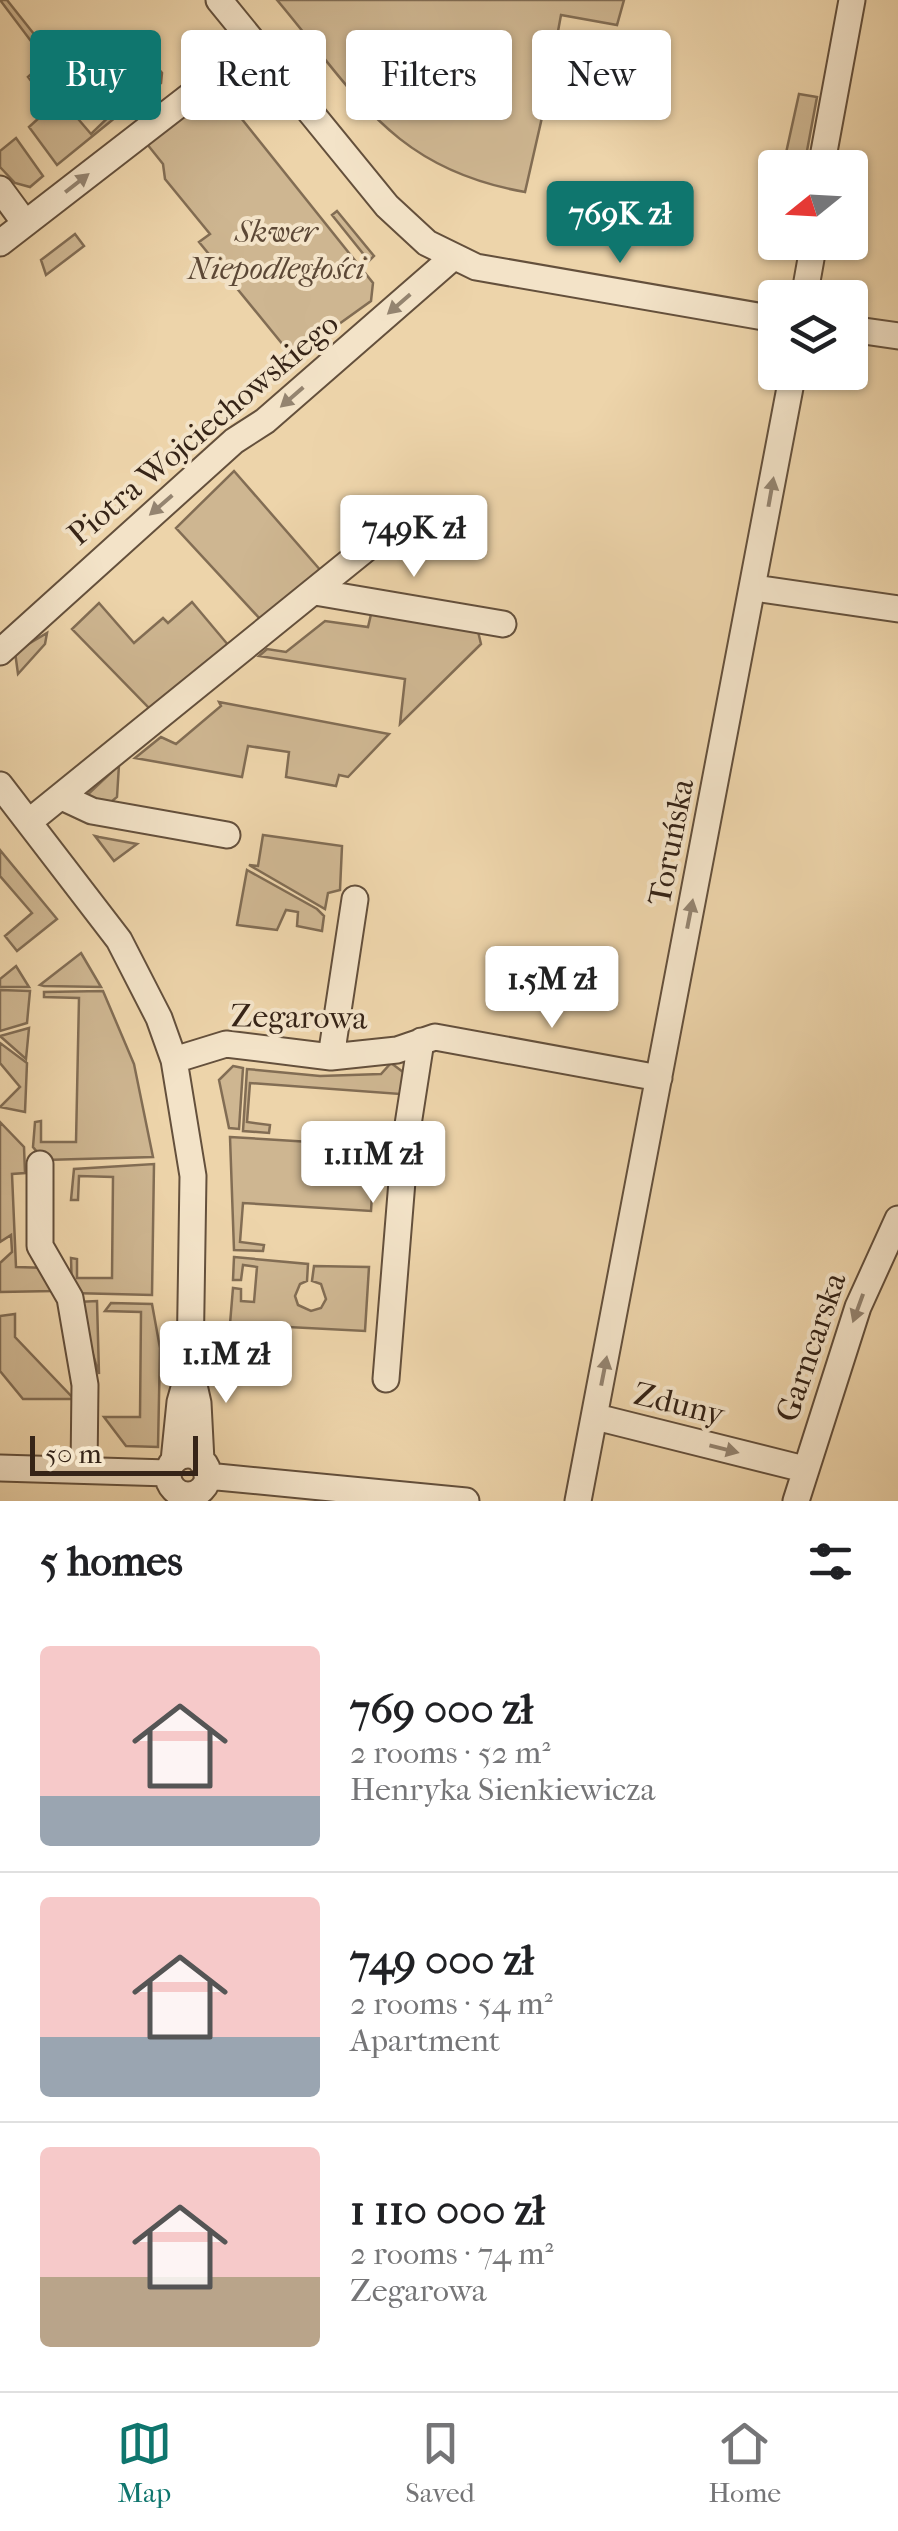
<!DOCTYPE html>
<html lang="en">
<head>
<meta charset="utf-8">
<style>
	:root { --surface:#fff; --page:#f6f6f6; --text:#202124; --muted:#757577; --line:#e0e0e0; --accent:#0f766e }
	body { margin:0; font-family:"IM FELL French Canon",serif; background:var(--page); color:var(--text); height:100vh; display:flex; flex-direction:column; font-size:38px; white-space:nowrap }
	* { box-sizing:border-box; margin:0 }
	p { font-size:32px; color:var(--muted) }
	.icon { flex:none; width:55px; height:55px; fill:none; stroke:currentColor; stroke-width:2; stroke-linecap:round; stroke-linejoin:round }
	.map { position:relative; height:1501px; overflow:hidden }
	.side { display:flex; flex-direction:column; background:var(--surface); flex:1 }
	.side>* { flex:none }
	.guide { position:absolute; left:30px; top:30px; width:840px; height:90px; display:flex; gap:20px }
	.needle { width:65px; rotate:252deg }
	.tools { position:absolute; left:758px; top:150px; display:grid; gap:20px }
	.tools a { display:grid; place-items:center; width:110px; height:110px; border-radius:10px; background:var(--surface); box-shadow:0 2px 8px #0004; font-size:50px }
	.scale { position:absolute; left:30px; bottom:25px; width:168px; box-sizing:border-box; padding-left:10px; border:5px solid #362417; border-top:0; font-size:28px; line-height:35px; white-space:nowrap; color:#362417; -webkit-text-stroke:8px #f3e3c8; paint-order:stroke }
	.price { position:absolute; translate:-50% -85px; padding:0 22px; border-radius:10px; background:#fff; color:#222; font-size:32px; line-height:65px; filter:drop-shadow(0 2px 5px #0008) }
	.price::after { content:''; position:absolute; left:50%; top:60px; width:30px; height:22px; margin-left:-15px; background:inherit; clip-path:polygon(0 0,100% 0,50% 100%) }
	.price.current { background:var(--accent); color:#fff }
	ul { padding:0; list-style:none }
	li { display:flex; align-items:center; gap:30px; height:250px; padding:0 40px }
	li+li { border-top:2px solid var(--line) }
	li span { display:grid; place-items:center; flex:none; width:280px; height:200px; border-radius:10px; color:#555 }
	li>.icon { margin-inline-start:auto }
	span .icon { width:120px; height:120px; fill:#fffc; stroke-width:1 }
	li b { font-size:42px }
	h2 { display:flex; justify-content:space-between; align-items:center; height:120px; padding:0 40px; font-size:42px }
	.chip { padding:0 35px; border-radius:10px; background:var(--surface); box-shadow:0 2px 8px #0004; font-size:35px; line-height:90px }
	.chip.current { background:var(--accent); color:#fff }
	.tabs { display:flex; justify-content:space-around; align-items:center; height:140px; border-top:2px solid var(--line); background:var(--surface); font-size:28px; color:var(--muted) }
	.tabs a { display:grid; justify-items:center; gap:5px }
	.tabs .current { color:var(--accent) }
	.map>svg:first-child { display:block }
	.green { fill:#ceb691; stroke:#826d54; stroke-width:2.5 }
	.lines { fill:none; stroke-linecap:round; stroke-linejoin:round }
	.minor-casing { stroke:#64503c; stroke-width:29 }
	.minor { stroke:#f3e3c8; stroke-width:25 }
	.oneway { fill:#948470 }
	.labels { text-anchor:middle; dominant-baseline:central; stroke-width:8; stroke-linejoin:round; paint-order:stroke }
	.park-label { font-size:32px; font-style:italic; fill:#5c4836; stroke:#f3e3c8 }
	.street-label { font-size:32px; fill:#362417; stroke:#f3e3c8 }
</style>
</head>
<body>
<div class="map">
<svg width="898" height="1501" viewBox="0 0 898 1501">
	<rect width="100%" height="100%" fill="#edd4aa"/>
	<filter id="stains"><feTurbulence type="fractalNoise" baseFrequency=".002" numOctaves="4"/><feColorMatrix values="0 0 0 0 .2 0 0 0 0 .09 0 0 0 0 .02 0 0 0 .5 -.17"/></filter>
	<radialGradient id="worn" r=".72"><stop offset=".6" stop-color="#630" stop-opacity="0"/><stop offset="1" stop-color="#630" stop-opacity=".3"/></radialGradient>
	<path class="green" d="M 0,0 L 7,0 L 87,101 L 73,113 L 91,134 L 123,103 L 127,108 L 57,165 L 29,127 L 51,107 L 28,77 L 46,61 Z
		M 277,0 L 624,0 L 617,25 L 561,15 L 545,102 L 538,102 L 537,112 L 543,113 L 525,192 C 393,169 357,95 277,0 Z
		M 145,53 L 162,73 L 161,83 L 132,105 L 127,99 L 155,75 L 141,57 Z
		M 217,88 L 373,283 L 371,301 L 293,357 L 199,242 L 210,234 L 165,179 L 163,164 L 147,144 Z
		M 799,94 L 817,97 L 804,167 L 784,162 Z
		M 16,138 L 43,176 L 30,187 L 15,183 L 0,167 L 0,151 Z
		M 337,211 L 374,256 L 369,261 L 332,215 Z
		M 75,234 L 84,246 L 46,275 L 41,260 Z
		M 234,471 L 322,572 L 261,620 L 176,528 Z
		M 192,602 L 229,646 L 151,710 L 72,629 L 99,603 L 134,643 L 163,618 L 168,623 Z
		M 373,606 L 476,623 L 481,644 L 400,724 L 405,679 L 259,656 L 267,649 L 286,652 L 325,621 L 368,627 Z
		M 47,633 L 45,644 L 18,674 L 15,652 Z
		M 219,702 L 389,734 L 348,777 L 339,775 L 336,786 L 286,777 L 289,752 L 248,746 L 242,777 L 135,758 L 161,737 L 176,744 L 221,706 Z
		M 119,765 L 117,797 L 111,802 L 84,798 Z
		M 263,835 L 342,846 L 340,890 L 328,893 L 325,909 L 249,865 L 258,866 Z
		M 95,836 L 99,837 L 137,844 L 114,861 Z
		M 0,850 L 57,919 L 17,951 L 5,936 L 32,913 L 0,876 Z
		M 247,870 L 317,909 L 324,916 L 322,931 L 297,926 L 298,912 L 286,910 L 277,930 L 237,925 Z
		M 81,953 L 101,987 L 44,986 L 40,985 Z
		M 16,966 L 29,987 L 0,987 L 0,979 Z
		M 0,990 L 30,991 L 27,1023 L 0,1031 Z
		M 103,991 L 134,1064 L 153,1157 L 44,1160 L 33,1147 L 35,1122 L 41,1121 L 41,1142 L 76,1142 L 79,998 L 44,997 L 44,992 Z
		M 29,1028 L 26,1059 L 0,1036 Z
		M 0,1043 L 27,1063 L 25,1112 L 0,1107 L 20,1087 L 0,1063 Z
		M 391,1063 L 407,1075 L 400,1094 L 250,1083 L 247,1122 L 270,1125 L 269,1133 L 243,1131 L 247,1069 L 320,1076 L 381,1074 Z
		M 233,1066 L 243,1068 L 239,1129 L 229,1128 L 219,1080 Z
		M 0,1122 L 24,1147 L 25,1173 L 12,1174 L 16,1267 L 49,1268 L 53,1291 L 0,1292 L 0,1263 L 12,1252 L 11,1235 L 0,1242 Z
		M 230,1137 L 375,1146 L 371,1211 L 243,1203 L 240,1242 L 264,1245 L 263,1251 L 234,1250 Z
		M 154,1164 L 152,1295 L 72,1293 L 71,1258 L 77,1259 L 77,1278 L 112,1278 L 113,1177 L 79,1176 L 78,1200 L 71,1200 L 74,1169 Z
		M 234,1257 L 308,1264 L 307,1281 L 300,1284 L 295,1296 L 298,1305 L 311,1311 L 321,1308 L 326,1299 L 321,1284 L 312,1281 L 314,1266 L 369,1267 L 365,1331 L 230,1324 L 233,1288 L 241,1289 L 241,1301 L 254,1302 L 257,1267 L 243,1265 L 241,1280 L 233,1280 Z
		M 97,1301 L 99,1374 L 77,1302 Z
		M 111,1303 L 152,1304 L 160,1348 L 158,1447 L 126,1446 L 104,1417 L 140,1417 L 141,1312 L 105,1311 Z
		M 15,1314 L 15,1337 L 74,1399 L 23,1399 L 0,1371 L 0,1316 Z"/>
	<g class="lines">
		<defs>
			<path id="minor" d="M 219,0 L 387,206 L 427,243 L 476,267 L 775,319
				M 821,168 L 852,0
				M 0,189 L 25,223
				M 0,243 L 256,45
				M 804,298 L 814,242
				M 850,329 L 898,336
				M 754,588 L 898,609
				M 315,592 L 503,624
				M 0,652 L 234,441 L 265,421 L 452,258
				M 0,785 L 119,940 L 159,1018 L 174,1060 L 193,1176 L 190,1367 L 180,1402 L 174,1461
				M 62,797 L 92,811 L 227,835
				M 30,821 L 373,543
				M 331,1057 L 355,899
				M 174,1060 L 226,1044 L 331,1057 L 397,1050 L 435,1037 L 659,1078
				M 40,1164 L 40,1246 L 70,1298 L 85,1385 L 84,1470
				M 191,1372 L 198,1403 L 201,1461
				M 386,1379 L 405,1144 L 421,1041
				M 596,1417 L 804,1469
				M168 1475a20 20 0 1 1 40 0a20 20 0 1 1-40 0Z
				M 0,1468 L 168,1473
				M 207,1476 L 466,1501
				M 578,1501 L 793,372
				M 796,1501 L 858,1307 L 898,1219"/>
		</defs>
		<use href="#minor" class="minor-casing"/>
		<use href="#minor" class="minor"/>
	</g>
	<defs><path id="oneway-solid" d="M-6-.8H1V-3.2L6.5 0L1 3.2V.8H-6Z" transform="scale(2.5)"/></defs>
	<g class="oneway">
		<use href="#oneway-solid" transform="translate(77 183) rotate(-38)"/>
		<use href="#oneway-solid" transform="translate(399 304) rotate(139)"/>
		<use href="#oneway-solid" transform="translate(292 397) rotate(139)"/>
		<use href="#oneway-solid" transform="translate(771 492) rotate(-80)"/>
		<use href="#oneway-solid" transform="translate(161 505) rotate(139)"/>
		<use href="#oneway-solid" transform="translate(690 914) rotate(-79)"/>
		<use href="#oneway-solid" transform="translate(858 1308) rotate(110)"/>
		<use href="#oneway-solid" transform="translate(604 1371) rotate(-79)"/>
		<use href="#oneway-solid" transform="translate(724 1449) rotate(14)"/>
	</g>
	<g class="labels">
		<g class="park-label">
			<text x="276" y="231">Skwer<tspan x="276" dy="37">Niepodległości</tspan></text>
		</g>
		<g class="street-label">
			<text transform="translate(203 429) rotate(-40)">Piotra Wojciechowskiego</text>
			<text transform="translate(671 842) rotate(-79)">Toruńska</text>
			<text transform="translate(299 1017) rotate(1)">Zegarowa</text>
			<text transform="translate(811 1347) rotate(-71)">Garncarska</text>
			<text transform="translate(679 1404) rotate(14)">Zduny</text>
		</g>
	</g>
	<rect width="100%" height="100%" filter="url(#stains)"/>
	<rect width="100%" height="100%" fill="url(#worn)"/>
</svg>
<div class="tools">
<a><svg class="needle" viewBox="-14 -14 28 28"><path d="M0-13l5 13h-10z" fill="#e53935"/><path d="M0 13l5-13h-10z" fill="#757577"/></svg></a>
<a><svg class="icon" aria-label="layers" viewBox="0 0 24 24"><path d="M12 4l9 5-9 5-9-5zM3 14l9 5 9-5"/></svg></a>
</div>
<div class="scale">50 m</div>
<b class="price current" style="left:620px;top:266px">769K zł</b>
<b class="price" style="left:414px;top:580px">749K zł</b>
<b class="price" style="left:552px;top:1031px">1.5M zł</b>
<b class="price" style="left:373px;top:1206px">1.11M zł</b>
<b class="price" style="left:226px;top:1406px">1.1M zł</b>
<div class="guide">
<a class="chip current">Buy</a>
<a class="chip">Rent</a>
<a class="chip">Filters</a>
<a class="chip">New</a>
</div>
</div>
<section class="side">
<h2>5 homes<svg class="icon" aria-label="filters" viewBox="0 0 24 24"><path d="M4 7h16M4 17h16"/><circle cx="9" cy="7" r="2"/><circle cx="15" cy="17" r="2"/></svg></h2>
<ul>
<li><span style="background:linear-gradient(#f6c9c9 75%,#9aa5b1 0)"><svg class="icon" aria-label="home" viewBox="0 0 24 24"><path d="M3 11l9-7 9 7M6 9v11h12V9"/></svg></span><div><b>769 000 zł</b><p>2 rooms · 52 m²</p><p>Henryka Sienkiewicza</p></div></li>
<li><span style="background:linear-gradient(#f6c9c9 70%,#9aa5b1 0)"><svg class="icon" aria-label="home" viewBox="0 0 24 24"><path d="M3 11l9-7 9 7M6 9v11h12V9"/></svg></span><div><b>749 000 zł</b><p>2 rooms · 54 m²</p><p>Apartment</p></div></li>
<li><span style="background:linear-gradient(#f6c9c9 65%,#b9a48a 0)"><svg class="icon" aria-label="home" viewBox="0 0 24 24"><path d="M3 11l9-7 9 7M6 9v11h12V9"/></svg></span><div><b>1 110 000 zł</b><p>2 rooms · 74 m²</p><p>Zegarowa</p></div></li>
</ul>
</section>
<nav class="tabs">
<a class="current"><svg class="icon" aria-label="map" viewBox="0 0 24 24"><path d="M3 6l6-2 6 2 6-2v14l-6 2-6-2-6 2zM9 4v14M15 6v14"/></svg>Map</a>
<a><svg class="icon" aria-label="saved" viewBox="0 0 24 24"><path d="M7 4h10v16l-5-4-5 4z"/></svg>Saved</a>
<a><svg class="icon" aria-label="home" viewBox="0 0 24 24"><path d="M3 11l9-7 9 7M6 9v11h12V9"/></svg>Home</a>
</nav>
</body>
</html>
